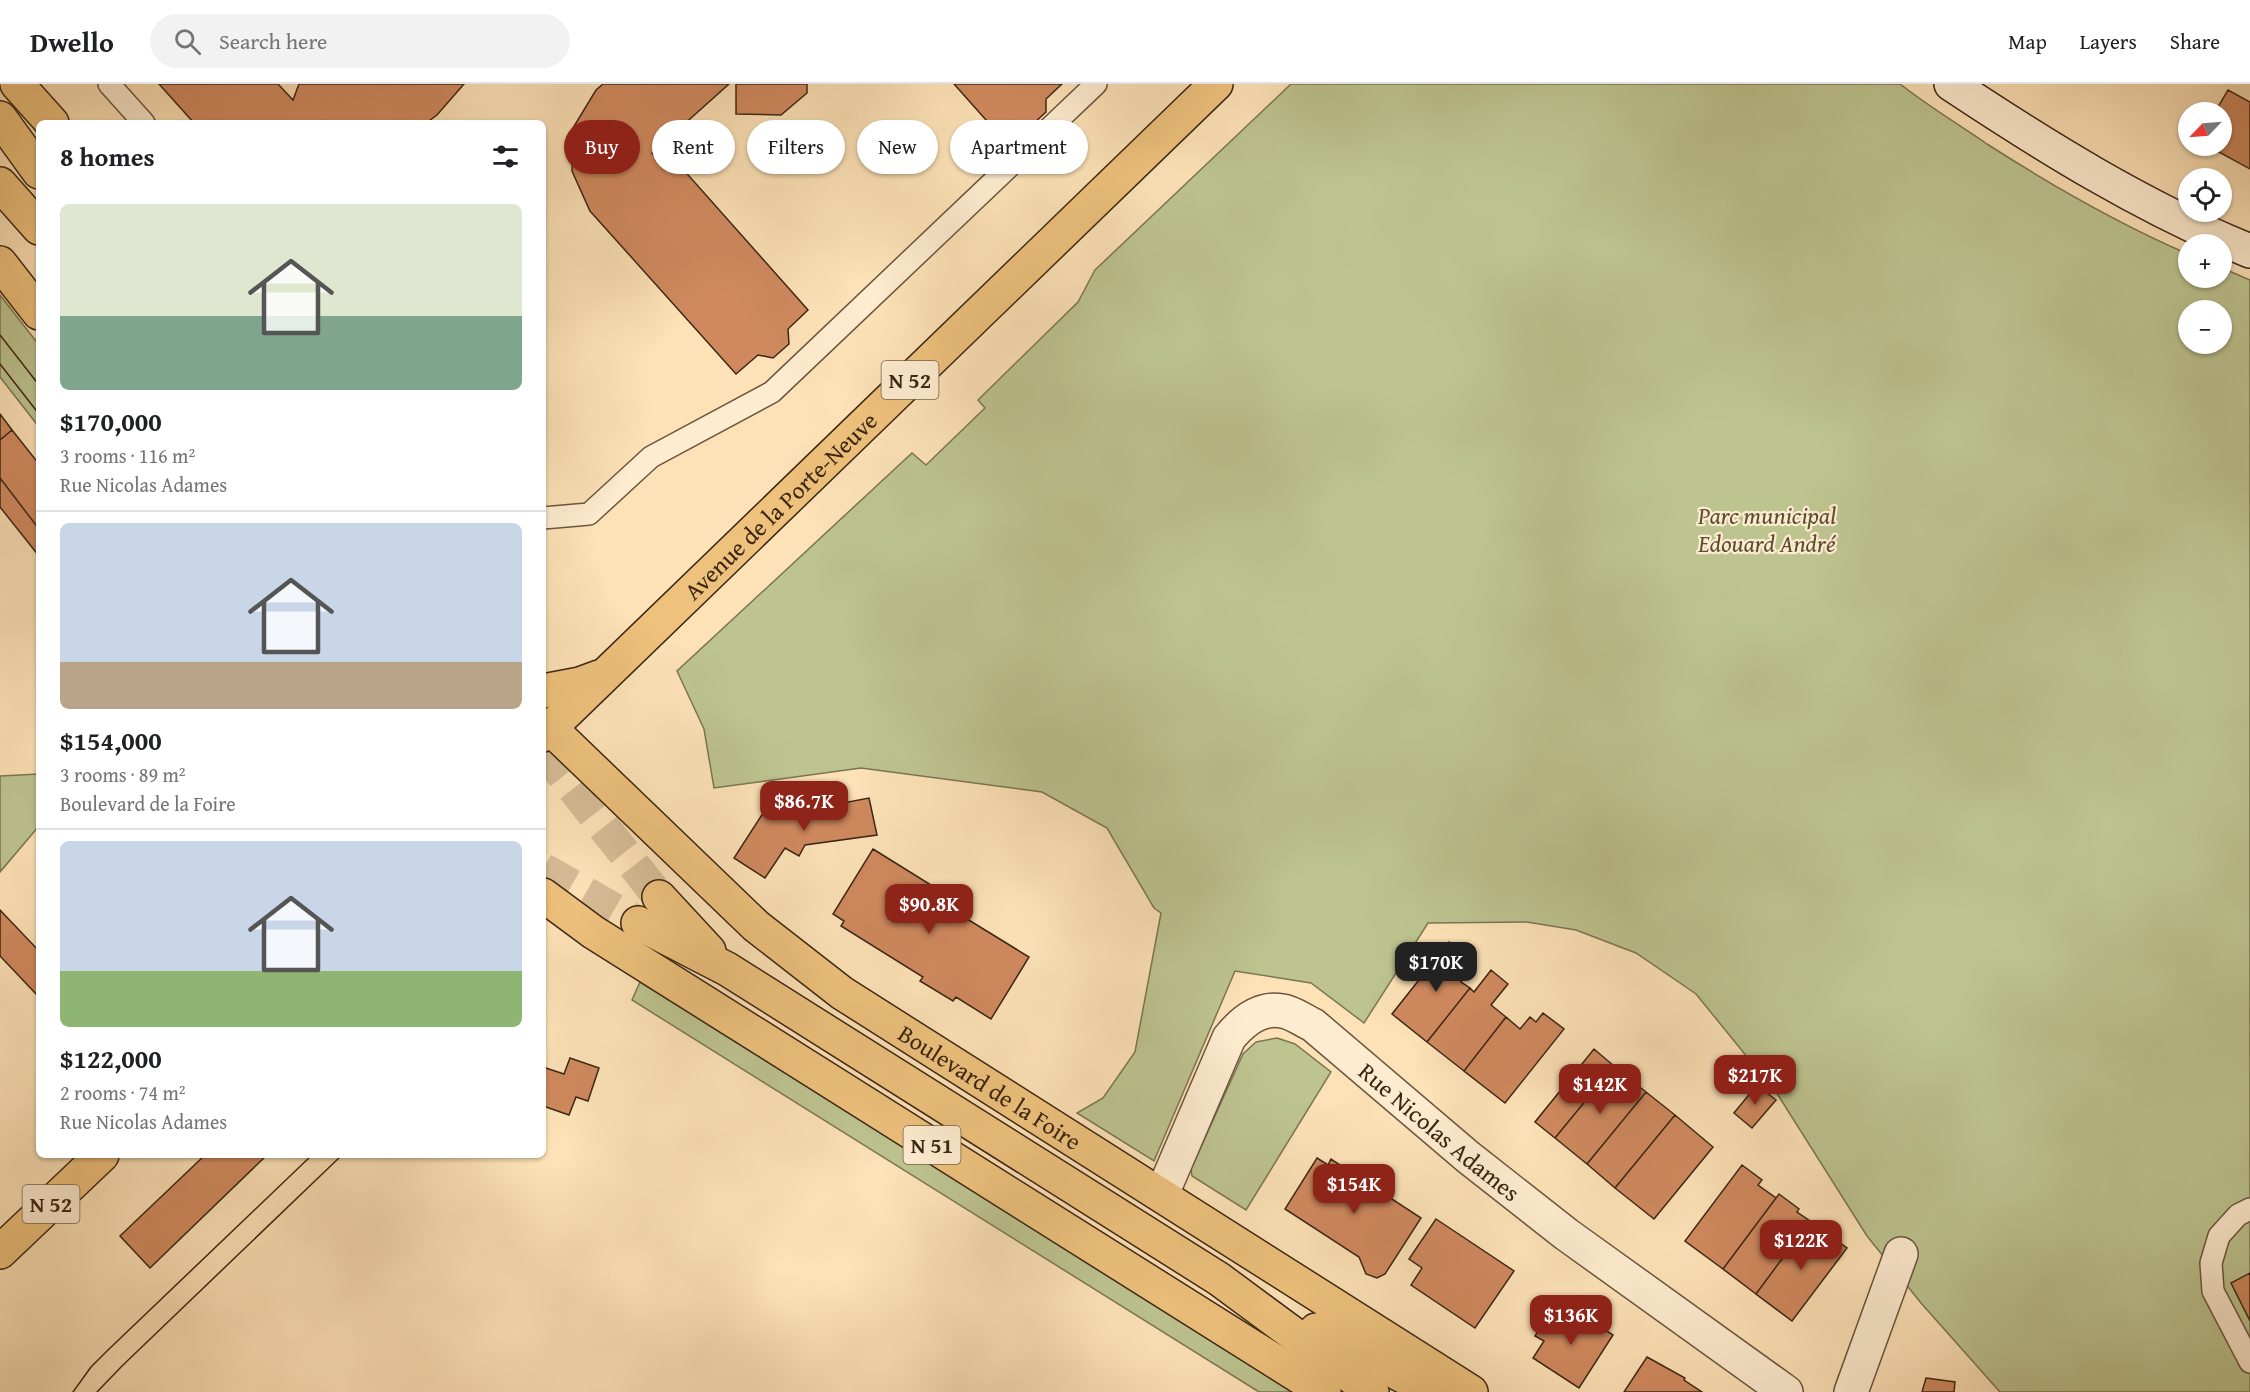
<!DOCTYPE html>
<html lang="en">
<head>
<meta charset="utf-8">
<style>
	:root { --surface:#fff; --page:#f2f2f2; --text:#202124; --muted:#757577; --line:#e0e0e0; --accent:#8f2418 }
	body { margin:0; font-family:"Gentium Book Plus",serif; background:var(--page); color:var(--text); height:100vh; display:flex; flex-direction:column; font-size:22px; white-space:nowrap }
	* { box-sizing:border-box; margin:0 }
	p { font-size:20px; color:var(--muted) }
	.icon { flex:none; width:33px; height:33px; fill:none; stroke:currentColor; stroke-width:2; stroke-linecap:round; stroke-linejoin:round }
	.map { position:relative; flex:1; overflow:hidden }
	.details { position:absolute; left:36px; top:36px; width:510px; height:1038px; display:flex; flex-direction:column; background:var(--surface); border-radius:9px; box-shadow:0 2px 4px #0004 }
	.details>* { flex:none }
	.hud { position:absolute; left:564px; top:36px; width:570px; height:54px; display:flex; gap:12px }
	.needle { width:39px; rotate:245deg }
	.buttons { position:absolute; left:2178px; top:18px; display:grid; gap:12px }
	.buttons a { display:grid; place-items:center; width:54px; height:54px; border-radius:50%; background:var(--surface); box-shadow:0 2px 4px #0004; font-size:30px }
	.price { position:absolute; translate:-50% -51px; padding:0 14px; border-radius:12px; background:var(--accent); color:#fff; font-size:20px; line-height:39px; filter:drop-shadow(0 2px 3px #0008) }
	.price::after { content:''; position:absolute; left:50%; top:36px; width:18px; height:14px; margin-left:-9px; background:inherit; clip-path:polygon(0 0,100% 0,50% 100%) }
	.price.current { background:#222; color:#fff }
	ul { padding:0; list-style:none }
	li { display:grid; align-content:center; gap:12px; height:318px; padding:0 24px }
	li+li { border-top:2px solid var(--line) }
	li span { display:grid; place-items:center; height:186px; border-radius:9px; color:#555 }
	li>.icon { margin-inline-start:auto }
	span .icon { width:108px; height:108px; fill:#fffc; stroke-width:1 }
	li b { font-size:26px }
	h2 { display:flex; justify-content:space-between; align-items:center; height:72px; padding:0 24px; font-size:26px }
	.chip { padding:0 21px; border-radius:27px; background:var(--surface); box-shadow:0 2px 4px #0004; font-size:21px; line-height:54px }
	.chip.current { background:var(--accent); color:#fff }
	header { display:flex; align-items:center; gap:36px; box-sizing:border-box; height:84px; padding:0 30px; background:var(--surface); border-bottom:2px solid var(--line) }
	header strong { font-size:28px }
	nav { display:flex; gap:33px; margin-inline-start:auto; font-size:21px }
	.search { width:420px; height:54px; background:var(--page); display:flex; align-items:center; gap:15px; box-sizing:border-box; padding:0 21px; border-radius:33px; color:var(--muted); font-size:22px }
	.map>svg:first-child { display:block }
	.green { fill:#bdc490; stroke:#7c7552; stroke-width:1.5; fill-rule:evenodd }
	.building { fill:#d0895f; stroke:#3b2614; stroke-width:1.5 }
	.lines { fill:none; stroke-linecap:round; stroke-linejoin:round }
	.primary-tunnel { stroke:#d6bc96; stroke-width:33; stroke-dasharray:33 16; stroke-linecap:butt }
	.lane-casing { stroke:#6c553d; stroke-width:24 }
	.street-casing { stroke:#6c553d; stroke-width:36 }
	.secondary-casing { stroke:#3b2614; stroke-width:36 }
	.primary-casing { stroke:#3b2614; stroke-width:36 }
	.lane { stroke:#feecd0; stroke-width:21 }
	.street { stroke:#feecd0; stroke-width:33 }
	.secondary { stroke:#feecd0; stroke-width:33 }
	.primary { stroke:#eec17c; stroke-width:33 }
	.tram { stroke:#3b2614; stroke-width:1.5 }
	.labels { text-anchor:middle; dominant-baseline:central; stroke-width:4.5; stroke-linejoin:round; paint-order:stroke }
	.shield { fill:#feecd0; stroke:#76614c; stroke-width:1.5 }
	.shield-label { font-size:22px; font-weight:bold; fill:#3b2614 }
	.street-label { font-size:24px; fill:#3b2614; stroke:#feecd0 }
	.park-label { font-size:24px; font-style:italic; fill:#5c4e33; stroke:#feecd0 }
</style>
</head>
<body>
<header>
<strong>Dwello</strong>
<div class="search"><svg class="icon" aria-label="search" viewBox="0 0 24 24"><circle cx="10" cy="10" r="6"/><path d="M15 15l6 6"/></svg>Search here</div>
<nav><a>Map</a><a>Layers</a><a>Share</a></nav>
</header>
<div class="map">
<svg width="2250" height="1308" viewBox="0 0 2250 1308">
	<rect width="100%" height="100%" fill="#fde2b7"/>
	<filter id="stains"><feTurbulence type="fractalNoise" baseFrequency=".00333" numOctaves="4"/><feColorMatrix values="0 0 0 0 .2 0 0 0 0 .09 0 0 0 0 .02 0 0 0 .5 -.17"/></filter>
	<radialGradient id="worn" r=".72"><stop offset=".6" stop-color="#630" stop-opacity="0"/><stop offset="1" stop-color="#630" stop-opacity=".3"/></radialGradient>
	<path class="green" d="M 1291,0 L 1900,0 C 1928,22 1958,40 1987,60 C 2051,101 2119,140 2188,170 L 2188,194 L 2222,194 L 2222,184 L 2250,196 L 2250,1308 L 2000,1308 L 1921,1219 L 1867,1152 L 1778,1011 L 1696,910 L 1636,869 L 1576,846 L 1527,838 L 1428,839 L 1364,939 L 1311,899 L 1235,887 L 1154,1077 L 1077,1029 L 1103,1014 L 1135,968 L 1161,829 L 1154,824 L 1107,744 L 1042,708 L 861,684 L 714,704 L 704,645 L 677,587 L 912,369 L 926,381 L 985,324 L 978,316 L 1078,218 L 1095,186 ZM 2188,226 L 2222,226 L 2222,260 L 2188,260 Z
		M 0,211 L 39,261 L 39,343 L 0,293 Z
		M 39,690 L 39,742 L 0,788 L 0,692 Z
		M 640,898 L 1294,1308 L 1259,1308 L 632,916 Z
		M 1277,954 L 1295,960 L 1331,988 L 1246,1126 L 1192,1092 L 1191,1085 L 1243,970 L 1256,958 Z"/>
	<path class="building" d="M 159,0 L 278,0 L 293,16 L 299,0 L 464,0 L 437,31 L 426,39 L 194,39 Z
		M 603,0 L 729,0 L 652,69 L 666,83 L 674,75 L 808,226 L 788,245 L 789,260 L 773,274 L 758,271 L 736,290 L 590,127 L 572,87 L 573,44 L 596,6 Z
		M 736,0 L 807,0 L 807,9 L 781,31 L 736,30 Z
		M 954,0 L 1062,0 L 1046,15 L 1046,28 L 1032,41 L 1019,38 L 1002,54 Z
		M 2228,6 L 2250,18 L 2250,85 L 2208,62 L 2222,62 L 2222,28 L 2215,28 Z
		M 0,330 L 12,346 L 0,356 Z
		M 12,346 L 39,380 L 39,445 L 0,394 L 0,356 Z
		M 12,346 L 39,380 L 39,472 L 0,423 L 0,356 Z
		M 869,714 L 877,751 L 805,761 L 799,772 L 785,764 L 765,794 L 734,774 L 765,726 L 774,732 Z
		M 873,765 L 947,811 L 941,819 L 1029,873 L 991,935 L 956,913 L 953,917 L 920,897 L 923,893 L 841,842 L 844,837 L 833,830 Z
		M 0,826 L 39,867 L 39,913 L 0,872 Z
		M 1449,858 L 1476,879 L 1461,898 L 1470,904 L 1427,958 L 1392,930 Z
		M 1491,886 L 1508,900 L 1491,921 L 1506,933 L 1464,987 L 1427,958 L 1470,904 L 1474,908 Z
		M 1543,929 L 1564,945 L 1505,1019 L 1464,987 L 1506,933 L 1520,945 L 1530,933 L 1536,938 Z
		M 1594,965 L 1614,982 L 1555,1054 L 1535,1038 Z
		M 570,974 L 599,984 L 588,1017 L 576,1013 L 569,1031 L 543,1022 L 543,983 L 564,990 Z
		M 1614,982 L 1646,1008 L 1587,1080 L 1555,1054 Z
		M 1757,1001 L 1776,1016 L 1752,1044 L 1734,1029 Z
		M 1646,1008 L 1675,1031 L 1615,1104 L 1587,1080 Z
		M 1675,1031 L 1713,1063 L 1654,1135 L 1615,1104 Z
		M 205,1071 L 267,1071 L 150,1184 L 120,1152 Z
		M 1317,1074 L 1328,1081 L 1331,1075 L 1421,1134 L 1385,1190 L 1377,1194 L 1366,1190 L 1359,1173 L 1285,1125 Z
		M 1742,1081 L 1762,1096 L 1758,1101 L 1776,1114 L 1723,1185 L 1685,1157 Z
		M 1779,1110 L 1799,1125 L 1797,1128 L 1810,1137 L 1756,1210 L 1723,1185 Z
		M 1436,1135 L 1514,1187 L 1475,1244 L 1411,1201 L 1422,1184 L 1409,1175 Z
		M 1810,1137 L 1847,1164 L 1792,1237 L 1756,1210 Z
		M 2250,1189 L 2250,1237 L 2231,1199 Z
		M 1567,1221 L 1613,1251 L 1579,1304 L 1533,1274 L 1544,1257 L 1535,1252 L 1546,1234 L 1555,1240 Z
		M 1647,1273 L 1685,1294 L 1684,1296 L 1702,1308 L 1624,1308 Z
		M 1926,1294 L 1955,1298 L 1954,1308 L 1922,1308 Z"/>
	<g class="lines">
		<path class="primary-tunnel" d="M 543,666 L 659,813
			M 543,785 L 638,839"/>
		<defs>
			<path id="lane" d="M 109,0 L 144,39
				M 543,434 L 589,430 L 651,373 L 772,308 L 1096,0
				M 2250,1125 L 2238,1131 L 2219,1152 L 2211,1179 L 2213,1207 L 2250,1278"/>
			<g id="street">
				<path id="s1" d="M 1162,1110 L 1229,954 C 1242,938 1260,923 1282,927 C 1292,928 1304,937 1313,941 L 1468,1073 L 1566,1150 L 1786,1308"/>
				<path d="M 1851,1308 L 1901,1170"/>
			</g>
			<path id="secondary" d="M 1951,0 C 2046,63 2144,124 2250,167"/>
			<g id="primary">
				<path d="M 17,0 L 52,39"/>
				<path d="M 0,34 L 39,88"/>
				<path d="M 0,100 L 39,144"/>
				<path d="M 0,179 L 39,229"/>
				<path d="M 543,607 L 580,600 L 599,593"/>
				<path id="s2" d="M 550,644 L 756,842 L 842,909 L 1471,1308"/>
				<path id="s3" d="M 543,651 L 1216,0"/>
				<path d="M 543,811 L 593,848 L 1324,1308"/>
				<path d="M 659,813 L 709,867"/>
				<path d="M 638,839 L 727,885 L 1219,1195 L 1372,1308"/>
				<path d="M 0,1168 L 102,1071"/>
				<path d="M 1316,1246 L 1433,1308"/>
			</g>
		</defs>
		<use href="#lane" class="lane-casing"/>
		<use href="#street" class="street-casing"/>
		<use href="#secondary" class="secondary-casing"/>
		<use href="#primary" class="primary-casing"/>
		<use href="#lane" class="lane"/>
		<use href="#street" class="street"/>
		<use href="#secondary" class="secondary"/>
		<use href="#primary" class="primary"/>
		<path class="tram" d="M 0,251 L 39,301
			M 0,280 L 39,330
			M 73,1308 L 91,1283 L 107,1267 L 312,1071
			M 97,1308 L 122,1282 L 342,1071"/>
	</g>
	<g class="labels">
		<g class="shield">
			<rect x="881.5" y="277" width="57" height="38" rx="4.5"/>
			<rect x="903.5" y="1042" width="57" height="38" rx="4.5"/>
			<rect x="22.5" y="1101" width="57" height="38" rx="4.5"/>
		</g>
		<g class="shield-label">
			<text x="910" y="296">N 52</text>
			<text x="932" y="1061">N 51</text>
			<text x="51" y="1120">N 52</text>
		</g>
		<g class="street-label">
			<text stroke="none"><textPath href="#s3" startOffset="330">Avenue de la Porte-Neuve</textPath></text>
			<text stroke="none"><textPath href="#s2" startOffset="570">Boulevard de la Foire</textPath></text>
			<text stroke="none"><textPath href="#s1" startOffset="432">Rue Nicolas Adames</textPath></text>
		</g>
		<g class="park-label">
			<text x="1767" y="431">Parc municipal<tspan x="1767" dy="28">Edouard André</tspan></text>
		</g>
	</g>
	<rect width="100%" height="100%" filter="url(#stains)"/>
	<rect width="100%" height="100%" fill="url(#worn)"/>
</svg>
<div class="buttons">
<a><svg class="needle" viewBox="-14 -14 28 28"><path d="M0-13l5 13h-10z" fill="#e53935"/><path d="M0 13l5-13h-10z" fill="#757577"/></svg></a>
<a><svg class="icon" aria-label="locate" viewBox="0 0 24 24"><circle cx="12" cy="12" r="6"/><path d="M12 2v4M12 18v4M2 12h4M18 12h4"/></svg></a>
<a>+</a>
<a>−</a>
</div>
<b class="price" style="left:804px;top:748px">$86.7K</b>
<b class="price" style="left:929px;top:851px">$90.8K</b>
<b class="price current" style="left:1436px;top:909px">$170K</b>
<b class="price" style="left:1755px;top:1022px">$217K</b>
<b class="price" style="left:1600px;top:1031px">$142K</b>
<b class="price" style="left:1354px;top:1131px">$154K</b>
<b class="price" style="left:1801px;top:1187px">$122K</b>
<b class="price" style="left:1571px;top:1262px">$136K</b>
<div class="hud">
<a class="chip current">Buy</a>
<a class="chip">Rent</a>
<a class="chip">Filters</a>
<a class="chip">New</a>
<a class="chip">Apartment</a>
</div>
<section class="details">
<h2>8 homes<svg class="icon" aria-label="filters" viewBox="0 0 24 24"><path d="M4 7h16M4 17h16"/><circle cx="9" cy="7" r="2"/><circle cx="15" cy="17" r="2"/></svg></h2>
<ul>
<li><span style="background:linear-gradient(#dfe7d0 60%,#7fa58c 0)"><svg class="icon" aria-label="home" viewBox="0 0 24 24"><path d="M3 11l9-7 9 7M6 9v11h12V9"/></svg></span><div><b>$170,000</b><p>3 rooms · 116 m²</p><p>Rue Nicolas Adames</p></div></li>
<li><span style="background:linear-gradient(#c9d6e8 75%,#b9a48a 0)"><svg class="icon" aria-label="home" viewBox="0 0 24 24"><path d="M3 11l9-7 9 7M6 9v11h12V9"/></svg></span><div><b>$154,000</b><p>3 rooms · 89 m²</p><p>Boulevard de la Foire</p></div></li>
<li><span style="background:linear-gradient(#c9d6e8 70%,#8fb573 0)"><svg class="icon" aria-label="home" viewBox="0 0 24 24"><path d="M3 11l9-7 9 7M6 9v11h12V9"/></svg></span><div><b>$122,000</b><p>2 rooms · 74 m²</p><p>Rue Nicolas Adames</p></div></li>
</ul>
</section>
</div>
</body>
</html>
